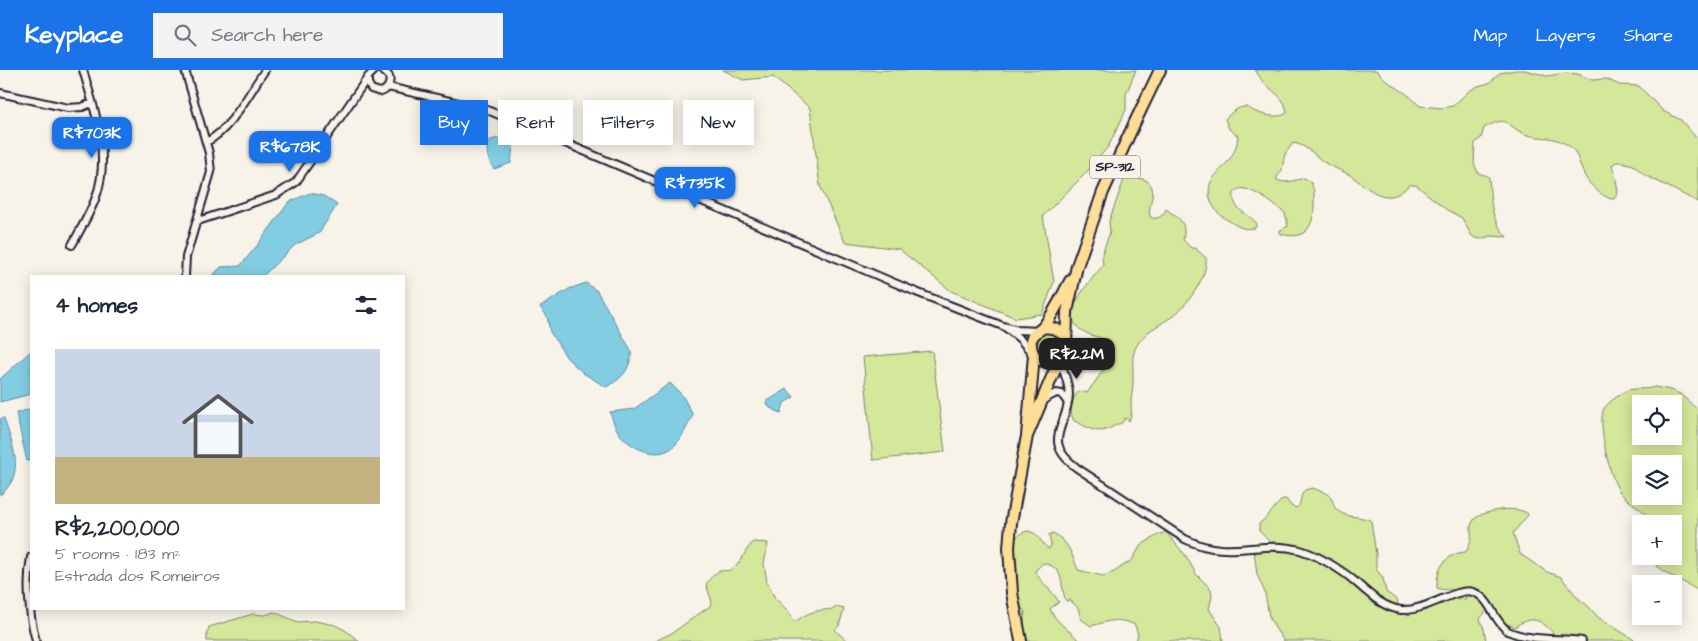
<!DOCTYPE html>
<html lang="en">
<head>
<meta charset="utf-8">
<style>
	:root { --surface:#fff; --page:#f2f2f3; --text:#1f2937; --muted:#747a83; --accent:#1a73e8 }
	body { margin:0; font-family:"Architects Daughter",sans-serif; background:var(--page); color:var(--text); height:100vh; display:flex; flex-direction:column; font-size:19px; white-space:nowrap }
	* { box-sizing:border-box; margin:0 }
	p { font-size:16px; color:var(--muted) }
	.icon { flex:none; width:28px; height:28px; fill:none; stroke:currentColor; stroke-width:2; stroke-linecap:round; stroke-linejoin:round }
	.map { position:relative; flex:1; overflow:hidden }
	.sheet { position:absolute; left:30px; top:205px; width:375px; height:335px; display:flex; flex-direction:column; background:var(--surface); border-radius:0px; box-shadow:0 2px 12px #0003 }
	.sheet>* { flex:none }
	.hud { position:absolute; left:420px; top:30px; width:475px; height:45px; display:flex; gap:10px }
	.tools { position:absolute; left:1632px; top:325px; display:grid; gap:10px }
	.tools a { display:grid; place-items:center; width:50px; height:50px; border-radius:0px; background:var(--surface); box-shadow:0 2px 12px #0003; font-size:25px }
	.price { position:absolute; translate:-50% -42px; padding:0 11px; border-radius:10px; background:var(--accent); color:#fff; font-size:16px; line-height:32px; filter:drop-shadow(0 1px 2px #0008) }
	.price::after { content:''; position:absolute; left:50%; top:30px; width:15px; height:11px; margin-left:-8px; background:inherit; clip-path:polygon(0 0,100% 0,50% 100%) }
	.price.current { background:#222; color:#fff }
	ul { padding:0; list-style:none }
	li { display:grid; align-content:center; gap:10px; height:265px; padding:0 25px }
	li span { display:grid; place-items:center; height:155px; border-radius:0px; color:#555 }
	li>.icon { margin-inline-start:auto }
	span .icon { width:90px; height:90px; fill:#fffc; stroke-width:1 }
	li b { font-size:21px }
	h2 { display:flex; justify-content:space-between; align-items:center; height:60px; padding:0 25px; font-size:21px }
	.tag { padding:0 18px; border-radius:0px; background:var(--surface); box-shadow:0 2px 12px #0003; font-size:18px; line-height:45px }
	.tag.current { background:var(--accent); color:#fff }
	header { display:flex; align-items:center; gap:30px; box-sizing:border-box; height:70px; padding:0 25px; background:var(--accent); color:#fff }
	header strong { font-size:24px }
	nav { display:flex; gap:28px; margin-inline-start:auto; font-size:18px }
	.search { width:350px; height:45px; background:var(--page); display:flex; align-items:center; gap:12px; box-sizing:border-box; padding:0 18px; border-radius:0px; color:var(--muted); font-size:19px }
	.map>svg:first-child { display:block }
	.green { fill:#d5e79a; stroke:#7c846a; fill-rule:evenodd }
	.water { fill:#82cde2; stroke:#5c899f }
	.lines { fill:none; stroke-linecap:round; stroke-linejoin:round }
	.street-casing { stroke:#22223b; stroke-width:10 }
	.primary-casing { stroke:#22223b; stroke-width:14 }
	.street { stroke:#f7f3e8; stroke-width:6 }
	.primary { stroke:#fede96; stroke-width:10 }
	.labels { text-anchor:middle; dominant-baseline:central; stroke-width:5; stroke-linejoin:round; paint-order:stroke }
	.shield { fill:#f7f3e8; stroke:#62616f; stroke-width:1 }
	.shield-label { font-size:14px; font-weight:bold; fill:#22223b }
</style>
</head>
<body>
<header>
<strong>Keyplace</strong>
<div class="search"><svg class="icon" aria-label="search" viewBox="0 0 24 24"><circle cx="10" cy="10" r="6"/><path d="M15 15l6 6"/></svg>Search here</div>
<nav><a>Map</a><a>Layers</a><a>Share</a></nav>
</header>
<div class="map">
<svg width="1698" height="571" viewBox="0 0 1698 571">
	<rect width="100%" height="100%" fill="#f7f3e8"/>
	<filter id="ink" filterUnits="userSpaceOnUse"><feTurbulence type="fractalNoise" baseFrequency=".02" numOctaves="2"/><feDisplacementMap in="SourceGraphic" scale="10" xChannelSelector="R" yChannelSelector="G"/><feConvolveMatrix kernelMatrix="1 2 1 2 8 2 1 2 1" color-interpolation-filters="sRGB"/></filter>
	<g filter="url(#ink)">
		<path class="green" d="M 723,0 L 1136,0 L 1126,24 L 1126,40 L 1108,77 L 1084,105 L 1043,146 L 1054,212 L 1042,244 L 1016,248 L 951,221 L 899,179 L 845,172 L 820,116 L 810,38 L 773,7 L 743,10 Z
			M 1255,0 L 1376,0 L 1387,11 L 1408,25 L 1420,36 L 1442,38 L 1453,36 L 1469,21 L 1478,16 L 1489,13 L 1500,3 L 1515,0 L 1525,0 L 1547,6 L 1566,3 L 1578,4 L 1592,10 L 1607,9 L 1619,15 L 1639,16 L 1663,41 L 1681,50 L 1698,70 L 1698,132 L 1645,105 L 1633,95 L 1622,92 L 1616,92 L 1612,95 L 1616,109 L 1618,123 L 1614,129 C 1608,129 1605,126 1600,123 C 1593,118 1586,110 1583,102 C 1578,92 1578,82 1569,76 C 1551,64 1541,70 1525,64 C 1504,55 1509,44 1484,58 L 1481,68 L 1475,73 L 1474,93 L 1478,103 L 1488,106 L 1489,108 C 1491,132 1490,148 1507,167 L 1490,166 L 1482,169 L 1475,168 L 1471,165 L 1462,148 L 1447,140 L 1416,115 L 1409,115 C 1388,139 1369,119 1350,105 C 1341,100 1330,97 1322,91 C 1314,84 1304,74 1293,73 L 1285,84 L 1282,100 L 1276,109 C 1284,115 1295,110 1305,108 C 1306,109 1311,112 1311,113 C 1314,117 1314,124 1314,129 C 1315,152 1309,172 1281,164 L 1279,161 L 1288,156 L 1285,143 C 1277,137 1243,109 1235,122 C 1233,125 1233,130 1235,133 C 1239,143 1251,145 1257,154 L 1255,158 C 1241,160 1239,157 1226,149 C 1214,142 1205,126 1211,112 C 1213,107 1219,102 1223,97 C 1232,88 1237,78 1238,66 L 1229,59 L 1225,49 C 1232,42 1238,36 1248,37 C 1255,44 1278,50 1287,43 C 1286,29 1275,23 1265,14 C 1261,10 1259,5 1255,0 Z
			M 1132,106 C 1136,108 1143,108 1147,111 C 1160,120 1145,137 1151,148 C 1159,149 1163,146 1166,139 C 1180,149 1187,152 1183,170 L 1191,178 L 1196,178 L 1197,180 L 1206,188 C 1208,207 1186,238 1170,248 C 1155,258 1147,260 1137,275 C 1130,286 1134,301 1133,313 C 1133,320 1131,326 1131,332 C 1131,340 1133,344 1129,351 L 1125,348 L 1122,353 C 1115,354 1112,358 1106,360 C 1092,364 1084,354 1074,351 C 1068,340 1071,330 1079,321 L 1087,323 L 1102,302 L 1103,279 L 1101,268 C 1047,255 1083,221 1103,195 L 1102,184 L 1110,162 L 1109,151 L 1125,107 Z
			M 1044,261 L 1060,264 C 1062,275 1060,280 1054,289 L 1039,284 C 1036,275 1038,268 1044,261 Z
			M 932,281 L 945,382 L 873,390 L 863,287 Z
			M 1655,317 L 1670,320 L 1680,324 L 1698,340 L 1698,521 C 1687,512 1652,500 1651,486 L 1674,486 L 1674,454 L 1653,454 C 1646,439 1629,434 1620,422 C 1610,409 1598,357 1603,341 C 1604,335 1617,327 1622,323 C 1632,316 1645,321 1655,317 ZM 1641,334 L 1674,334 L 1674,366 L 1641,366 ZM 1641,394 L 1674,394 L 1674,426 L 1641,426 Z
			M 1313,418 C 1319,421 1327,422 1331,428 C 1334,432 1333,438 1338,441 C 1348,449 1362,445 1371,451 L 1376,484 L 1376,499 L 1383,508 L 1386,522 L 1397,530 L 1399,540 L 1404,542 L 1437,535 L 1450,529 L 1466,529 C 1461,514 1448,523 1437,518 C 1436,498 1446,483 1466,482 C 1468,478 1470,474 1471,470 C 1472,463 1469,458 1473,451 C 1480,440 1518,435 1528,444 L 1528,445 L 1513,463 L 1520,484 L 1547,502 L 1561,507 L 1578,528 L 1587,535 L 1599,548 L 1636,571 L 1551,571 L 1553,563 C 1541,549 1530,545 1515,557 L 1504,553 L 1487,540 L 1480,549 L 1484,559 L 1486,571 L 1284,571 L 1275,558 L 1269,546 L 1265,523 L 1257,504 L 1254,481 L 1271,473 L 1259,461 L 1259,454 C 1268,447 1274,437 1283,429 L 1286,429 L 1291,436 L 1297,438 C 1302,434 1299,426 1305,420 Z
			M 1027,461 C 1039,462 1040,473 1049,479 L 1051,475 L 1049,465 L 1053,463 C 1068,471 1072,484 1078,500 L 1103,506 L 1114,502 L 1132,490 L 1141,475 L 1158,465 L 1166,462 L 1186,486 L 1196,504 L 1211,519 L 1212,526 L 1209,539 L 1221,557 L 1223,571 L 1136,571 L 1138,565 L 1135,555 C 1117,547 1110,551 1091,556 L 1081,549 L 1078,538 L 1070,530 L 1066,531 C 1059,513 1066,498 1043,493 L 1035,501 C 1041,513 1052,520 1059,532 L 1050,539 C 1056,553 1069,559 1079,571 L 1024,571 L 1022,563 L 1025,542 C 1010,522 995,500 1009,476 C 1013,469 1020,463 1027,461 Z
			M 753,472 L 768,473 L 764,494 L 767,512 L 775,528 L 788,541 L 795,552 C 802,547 807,543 817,541 C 824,539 830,541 837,537 L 844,539 L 839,556 L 835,560 L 847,571 L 655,571 L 672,563 L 710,536 L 712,532 L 706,514 C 710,509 714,503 720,501 C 726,500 729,502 734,498 C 742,491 745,480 753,472 Z
			M 274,542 L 298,552 L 315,551 L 335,555 L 345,560 L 359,571 L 207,571 L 207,563 L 209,557 L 253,544 L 265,545 Z"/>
		<path class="water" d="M 498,68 L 509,69 L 513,76 L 511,93 L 494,99 C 487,89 486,83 488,71 Z
			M 310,123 L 324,126 L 337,135 L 319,163 L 295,175 L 263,206 L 212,206 L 221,197 L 240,196 L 256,177 L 289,132 Z
			M 586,213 L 597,221 L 632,282 C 629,301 623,308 606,317 L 583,303 L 567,288 L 550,262 L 547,246 L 540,237 L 569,219 Z
			M 31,281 L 31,324 L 0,332 L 0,309 Z
			M 670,313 L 682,325 L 693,345 C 688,354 683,367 675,375 C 658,393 627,377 617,360 C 614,355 612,348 610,342 L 634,339 Z
			M 787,319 L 794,327 L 784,333 L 781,343 L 770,338 L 766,332 Z
			M 31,339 L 31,390 L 27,391 L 16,343 Z
			M 4,348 C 12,375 27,404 0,425 L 0,349 Z"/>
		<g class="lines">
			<defs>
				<path id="street" d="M 375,0 L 368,7 L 368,13 L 371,19 L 380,22 C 388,20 391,14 389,6 L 382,0
					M 388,17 L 485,39 L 916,222 L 1003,256 L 1018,260 L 1038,261
					M 0,23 L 68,38 L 82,37 L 92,33
					M 206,72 C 231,60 249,23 265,0
					M 198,151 L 276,125 L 296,112 L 368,7
					M 72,175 C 80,160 90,144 96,127 C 111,85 95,41 83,0
					M 185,206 L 186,187 L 211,102 L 209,83 L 185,0
					M 1006,258 L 1020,269 L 1031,282
					M 1061,289 C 1062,301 1069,312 1069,324 C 1068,358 1040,370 1077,398 L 1185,469 C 1229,491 1259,469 1300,480 C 1317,485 1333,495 1347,505 C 1363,517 1379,537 1401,540 C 1425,542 1456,517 1473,522 C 1491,528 1493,551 1508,561 C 1529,571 1558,568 1582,571
					M 1043,330 L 1056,323 L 1062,324 L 1067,332
					M 31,487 C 26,513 29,545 36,571"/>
				<path id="primary" d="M 1042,258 C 1053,256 1061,260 1066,269
					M 1034,285 C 1042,293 1051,294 1060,288
					M 1027,366 L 1060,288 L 1066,280 L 1067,242 L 1077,196 L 1091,156 L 1103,122 L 1135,52 L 1160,0
					M 1021,571 L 1012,523 L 1009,478 L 1011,453 L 1027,366 L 1034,285 C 1032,281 1030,276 1031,270 C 1033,263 1040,261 1044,256 C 1055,242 1062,226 1070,211"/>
			</defs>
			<use href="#street" class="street-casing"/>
			<use href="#primary" class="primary-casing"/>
			<use href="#street" class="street"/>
			<use href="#primary" class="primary"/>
		</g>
	</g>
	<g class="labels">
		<rect class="shield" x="1090" y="85.5" width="50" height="23" rx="4"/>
		<g class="shield-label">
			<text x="1115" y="97">SP-312</text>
		</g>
	</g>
</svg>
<div class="tools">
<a><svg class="icon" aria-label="locate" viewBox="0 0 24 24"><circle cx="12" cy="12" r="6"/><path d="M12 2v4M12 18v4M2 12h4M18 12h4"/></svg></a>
<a><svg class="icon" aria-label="layers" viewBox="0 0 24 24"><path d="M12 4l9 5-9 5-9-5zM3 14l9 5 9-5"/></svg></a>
<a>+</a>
<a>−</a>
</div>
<b class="price" style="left:92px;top:89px">R$703K</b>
<b class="price" style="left:290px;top:103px">R$678K</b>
<b class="price" style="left:695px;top:139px">R$735K</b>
<b class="price current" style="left:1077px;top:310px">R$2.2M</b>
<div class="hud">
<a class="tag current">Buy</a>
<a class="tag">Rent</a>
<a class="tag">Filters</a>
<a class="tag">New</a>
</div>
<section class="sheet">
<h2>4 homes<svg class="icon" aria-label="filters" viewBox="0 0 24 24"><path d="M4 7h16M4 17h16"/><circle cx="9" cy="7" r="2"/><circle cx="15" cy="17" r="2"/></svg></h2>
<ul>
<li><span style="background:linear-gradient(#c9d6e8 70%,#c2b280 0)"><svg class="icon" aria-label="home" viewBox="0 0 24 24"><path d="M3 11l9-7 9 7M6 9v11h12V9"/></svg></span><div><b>R$2,200,000</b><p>5 rooms · 183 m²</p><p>Estrada dos Romeiros</p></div></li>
</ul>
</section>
</div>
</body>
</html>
